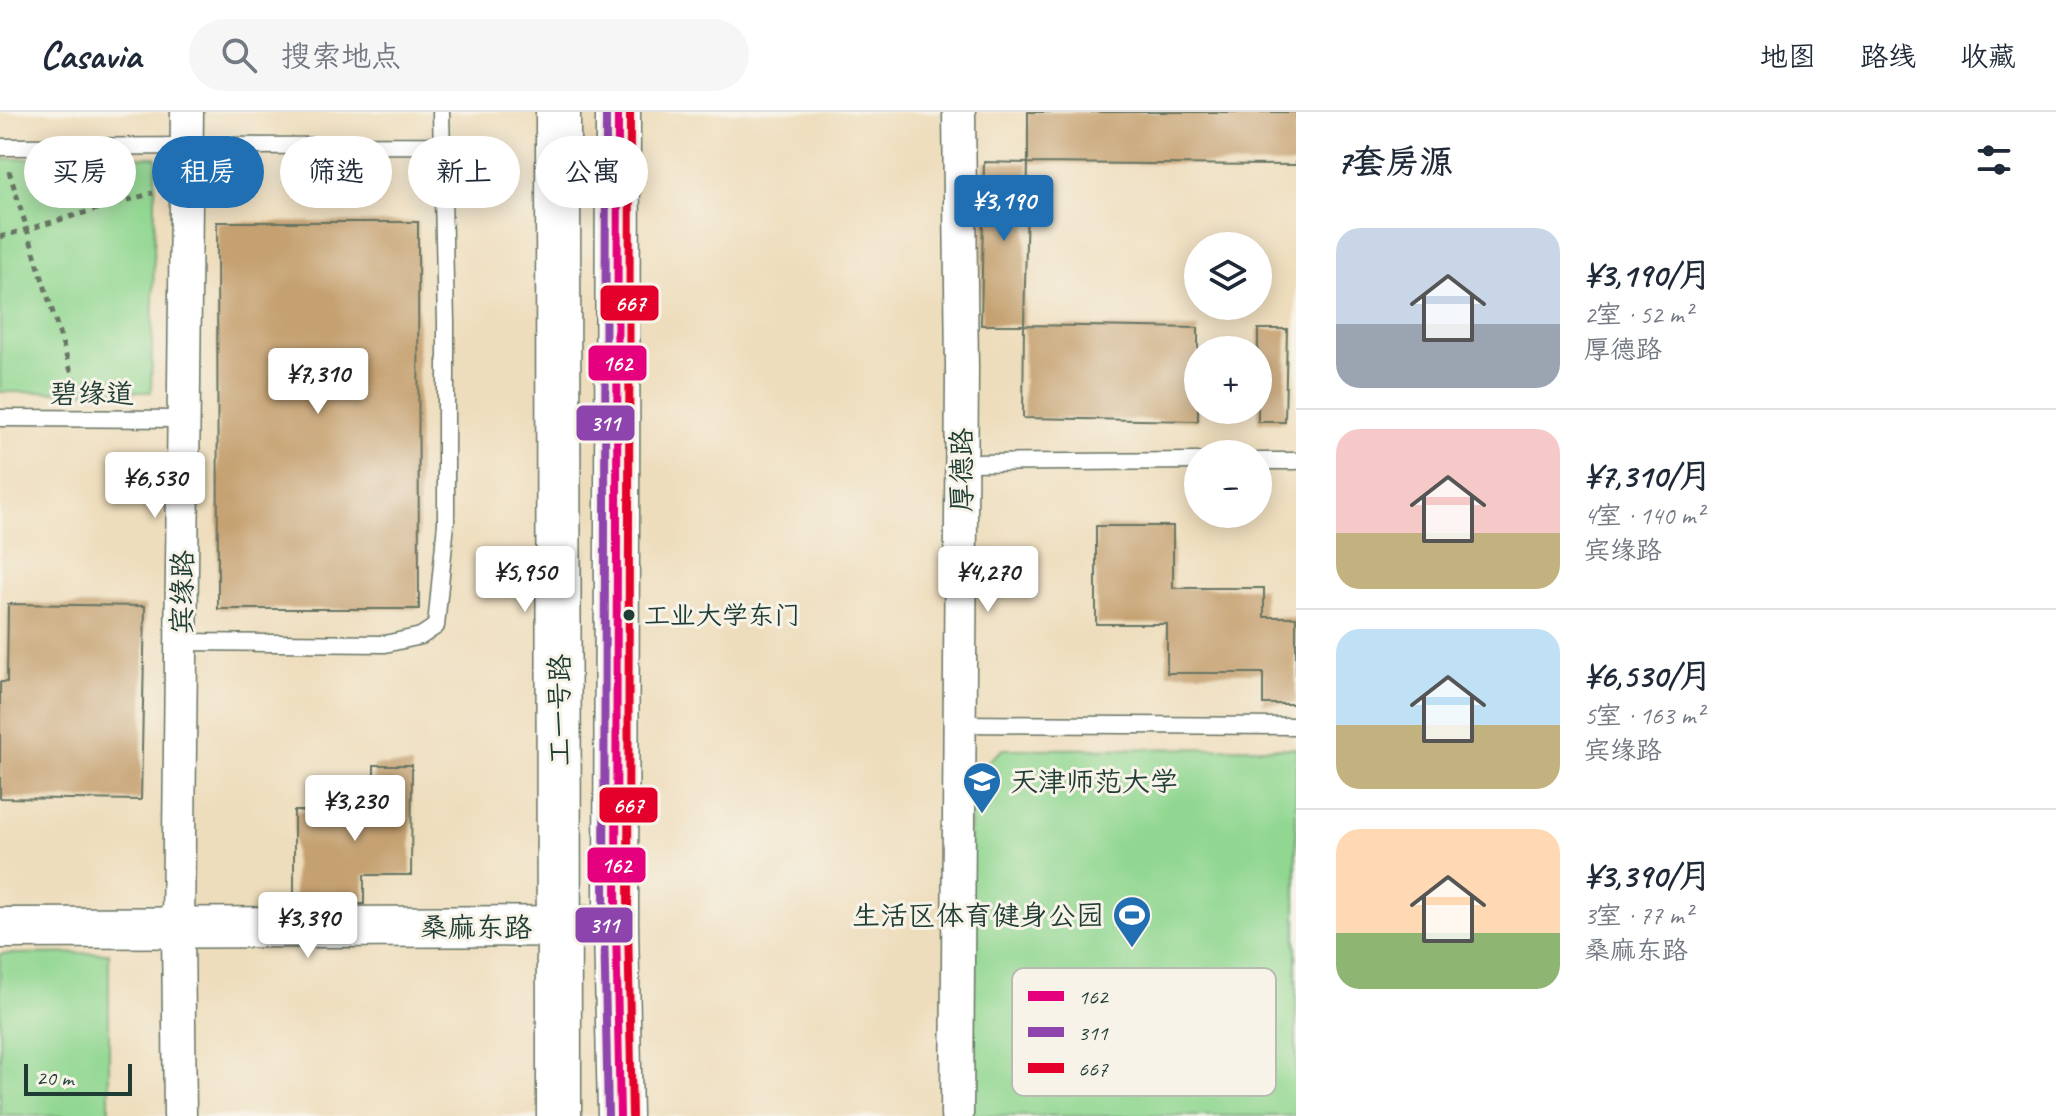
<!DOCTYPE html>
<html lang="zh">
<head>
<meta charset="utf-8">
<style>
	:root { --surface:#fff; --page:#f6f6f7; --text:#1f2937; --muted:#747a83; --line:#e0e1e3; --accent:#1f6fb2 }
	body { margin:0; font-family:Caveat,"LXGW WenKai TC",sans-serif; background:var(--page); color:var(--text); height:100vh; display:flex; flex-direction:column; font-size:30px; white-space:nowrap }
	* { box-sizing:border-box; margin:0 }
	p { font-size:26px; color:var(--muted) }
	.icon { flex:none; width:44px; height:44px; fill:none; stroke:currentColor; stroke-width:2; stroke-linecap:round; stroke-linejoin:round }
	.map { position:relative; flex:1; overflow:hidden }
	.panel { display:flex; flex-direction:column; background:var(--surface); width:760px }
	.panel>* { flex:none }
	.guide { position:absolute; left:24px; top:24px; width:760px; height:72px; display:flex; gap:16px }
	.buttons { position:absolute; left:1184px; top:120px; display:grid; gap:16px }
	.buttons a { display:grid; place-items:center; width:88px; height:88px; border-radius:50%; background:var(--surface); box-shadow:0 4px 20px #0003; font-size:40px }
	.scale { position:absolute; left:24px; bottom:20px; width:108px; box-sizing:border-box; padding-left:8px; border:4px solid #1f3d34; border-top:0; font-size:22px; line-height:28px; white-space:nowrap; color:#1f3d34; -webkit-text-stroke:6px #f7f3e8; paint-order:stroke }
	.price { position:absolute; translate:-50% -68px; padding:0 18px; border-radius:8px; background:#fff; color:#222; font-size:26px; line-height:52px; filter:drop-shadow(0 2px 4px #0008) }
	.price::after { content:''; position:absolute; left:50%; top:48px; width:24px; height:18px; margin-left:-12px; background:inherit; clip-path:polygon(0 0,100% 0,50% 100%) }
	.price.current { background:var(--accent); color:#fff }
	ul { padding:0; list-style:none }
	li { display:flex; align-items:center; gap:24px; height:200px; padding:0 40px }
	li+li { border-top:2px solid var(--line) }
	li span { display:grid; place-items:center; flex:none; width:224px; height:160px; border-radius:24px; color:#555 }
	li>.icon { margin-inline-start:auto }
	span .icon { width:96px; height:96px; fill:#fffc; stroke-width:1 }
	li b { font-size:34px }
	h2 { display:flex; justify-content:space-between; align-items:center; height:96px; padding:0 40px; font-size:34px }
	.chip { padding:0 28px; border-radius:36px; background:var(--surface); box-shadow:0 4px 20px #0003; font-size:28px; line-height:72px }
	.chip.current { background:var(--accent); color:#fff }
	header { display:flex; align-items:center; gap:48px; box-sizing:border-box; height:112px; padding:0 40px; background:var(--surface); border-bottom:2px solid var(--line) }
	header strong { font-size:38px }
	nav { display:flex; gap:44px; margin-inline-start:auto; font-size:28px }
	.search { width:560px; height:72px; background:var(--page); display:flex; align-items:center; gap:20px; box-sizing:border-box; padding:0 28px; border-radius:44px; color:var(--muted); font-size:30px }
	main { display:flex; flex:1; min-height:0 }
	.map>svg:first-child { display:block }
	.green { fill:#91d791; stroke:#588a62; stroke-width:2 }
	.building { fill:#c5a070 }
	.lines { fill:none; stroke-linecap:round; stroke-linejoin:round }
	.service-casing { stroke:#677564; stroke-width:19 }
	.minor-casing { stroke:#677564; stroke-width:35 }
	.tertiary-casing { stroke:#677564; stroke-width:43 }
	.secondary-casing { stroke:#677564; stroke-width:47 }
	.path { stroke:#677564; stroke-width:5; stroke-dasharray:6 6; stroke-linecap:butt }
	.service { stroke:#fff; stroke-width:16 }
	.minor { stroke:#fff; stroke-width:32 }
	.tertiary { stroke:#fff; stroke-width:40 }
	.secondary { stroke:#fff; stroke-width:44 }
	.bus-1-casing { stroke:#f7f3e8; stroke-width:14 }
	.bus-2-casing { stroke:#f7f3e8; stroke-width:14 }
	.bus-3-casing { stroke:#f7f3e8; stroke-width:14 }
	.bus-1 { stroke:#e5007d; stroke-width:8 }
	.bus-2 { stroke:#8e44ad; stroke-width:8 }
	.bus-3 { stroke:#e4002b; stroke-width:8 }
	.bus-dot { fill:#1f3d34; stroke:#f7f3e8; stroke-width:3 }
	.labels { text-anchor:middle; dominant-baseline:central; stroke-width:6; stroke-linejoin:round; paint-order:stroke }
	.bus-label { font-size:26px; fill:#1f3d34; stroke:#f7f3e8; text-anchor:start }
	.street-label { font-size:28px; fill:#1f3d34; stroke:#f7f3e8 }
	.poi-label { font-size:28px; fill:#1f3d34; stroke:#f7f3e8; text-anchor:start }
	.key { fill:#f7f3e8; stroke:#b6bcb2; stroke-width:2 }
	.key-label { font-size:22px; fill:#1f3d34 }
	.line-badge { stroke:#f7f3e8; stroke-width:3 }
	.badge-label { font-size:22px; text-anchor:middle; font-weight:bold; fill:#fff }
</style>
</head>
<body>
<header>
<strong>Casavia</strong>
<div class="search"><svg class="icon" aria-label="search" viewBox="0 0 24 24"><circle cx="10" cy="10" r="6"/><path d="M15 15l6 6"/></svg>搜索地点</div>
<nav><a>地图</a><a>路线</a><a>收藏</a></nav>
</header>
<main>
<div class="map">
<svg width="1296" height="1004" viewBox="0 0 1296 1004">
	<rect width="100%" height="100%" fill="#f7f3e8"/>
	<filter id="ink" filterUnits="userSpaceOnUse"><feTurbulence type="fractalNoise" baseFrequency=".0125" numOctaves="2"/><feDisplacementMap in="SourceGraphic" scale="16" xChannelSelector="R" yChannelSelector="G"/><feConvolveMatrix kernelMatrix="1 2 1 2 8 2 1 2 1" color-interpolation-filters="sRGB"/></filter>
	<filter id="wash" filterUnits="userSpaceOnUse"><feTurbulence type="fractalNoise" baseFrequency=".006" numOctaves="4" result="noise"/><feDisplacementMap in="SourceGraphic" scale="32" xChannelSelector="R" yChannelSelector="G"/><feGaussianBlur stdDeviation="1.8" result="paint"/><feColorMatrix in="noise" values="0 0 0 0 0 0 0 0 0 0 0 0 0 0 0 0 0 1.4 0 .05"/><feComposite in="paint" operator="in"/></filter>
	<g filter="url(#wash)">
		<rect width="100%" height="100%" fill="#eeddbc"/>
		<path class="green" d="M 156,45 L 151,280 L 0,280 L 0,47 Z
			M 1296,636 L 1296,1004 L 968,1004 L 970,672 L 981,655 L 1003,637 Z
			M 109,841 L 109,1004 L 0,1004 L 0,842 Z"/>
		<g id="blocks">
			<path class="building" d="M 1028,0 L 1296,0 L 1296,53 L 1028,51 Z
				M 984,50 L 1028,51 L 1024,213 L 981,213 Z
				M 217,110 L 418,110 L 419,497 L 218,497 Z
				M 1024,213 L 1198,216 L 1198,309 L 1023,306 Z
				M 1258,217 L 1287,217 L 1285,310 L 1258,310 Z
				M 1096,414 L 1173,414 L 1173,476 L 1264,476 L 1264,505 L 1296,505 L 1296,592 L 1263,592 L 1263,561 L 1167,561 L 1167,512 L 1096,512 Z
				M 8,492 L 145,494 L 141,688 L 0,686 L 0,570 L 7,570 Z
				M 374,653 L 412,653 L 411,763 L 364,763 L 364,792 L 294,792 L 294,699 L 374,699 Z"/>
		</g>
	</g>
	<g filter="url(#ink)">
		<use href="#blocks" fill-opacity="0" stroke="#677564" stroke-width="2"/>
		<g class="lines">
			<defs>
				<path id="service" d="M 0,35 L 441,33
					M 0,306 L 184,307
					M 1258,349 L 1296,349
					M 961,351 L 1198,349
					M 181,530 L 385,532 L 421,524 L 436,514 L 446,411 L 446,210 L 441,0
					M 959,612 L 1296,614"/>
				<path id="minor" d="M 180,1004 L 178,817 L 187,0
					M 957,1004 L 962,257 L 959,0"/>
				<path id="tertiary" d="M 0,816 L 616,814"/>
				<path id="secondary" d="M 558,0 L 559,1004
					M 618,0 L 616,814 L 620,1004"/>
			</defs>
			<use href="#service" class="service-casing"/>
			<use href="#minor" class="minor-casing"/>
			<use href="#tertiary" class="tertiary-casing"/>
			<use href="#secondary" class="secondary-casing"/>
			<path class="path" d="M 9,59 L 78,282
				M 0,125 L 153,81"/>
			<use href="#service" class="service"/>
			<use href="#minor" class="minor"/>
			<use href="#tertiary" class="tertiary"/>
			<use href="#secondary" class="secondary"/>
			<defs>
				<path id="bus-1" d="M 618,0 L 616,814 L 620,1004"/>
				<path id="bus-2" d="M 606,0 L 604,814 L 608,1004"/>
				<path id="bus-3" d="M 630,0 L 628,814 L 632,1004"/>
			</defs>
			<use href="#bus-1" class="bus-1-casing"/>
			<use href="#bus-2" class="bus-2-casing"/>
			<use href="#bus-3" class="bus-3-casing"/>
			<use href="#bus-1" class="bus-1"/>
			<use href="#bus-2" class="bus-2"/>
			<use href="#bus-3" class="bus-3"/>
		</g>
	</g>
	<defs>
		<symbol id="university-pin" viewBox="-11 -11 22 30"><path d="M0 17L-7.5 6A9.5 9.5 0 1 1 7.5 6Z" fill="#1f6fb2" stroke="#f7f3e8"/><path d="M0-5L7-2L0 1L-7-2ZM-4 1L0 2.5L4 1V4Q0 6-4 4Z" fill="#fff"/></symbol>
		<symbol id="stadium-pin" viewBox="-11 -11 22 30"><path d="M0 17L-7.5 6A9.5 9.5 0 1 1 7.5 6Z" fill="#1f6fb2" stroke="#f7f3e8"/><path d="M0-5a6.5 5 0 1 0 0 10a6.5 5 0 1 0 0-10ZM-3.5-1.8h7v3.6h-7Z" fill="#fff"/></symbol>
	</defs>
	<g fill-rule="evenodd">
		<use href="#university-pin" x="960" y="647" width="44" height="60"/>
		<use href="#stadium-pin" x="1110" y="781" width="44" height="60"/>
	</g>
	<circle class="bus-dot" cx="629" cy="503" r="7"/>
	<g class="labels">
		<g class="bus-label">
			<text x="644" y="503">工业大学东门</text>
		</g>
		<g class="street-label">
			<text x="92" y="281">碧缘道</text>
			<text transform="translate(961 358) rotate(-90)">厚德路</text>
			<text transform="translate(182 480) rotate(-89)">宾缘路</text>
			<text transform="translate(559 598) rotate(-90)">工一号路</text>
			<text x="476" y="815">桑麻东路</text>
		</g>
		<g class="poi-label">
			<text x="1010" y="669">天津师范大学</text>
			<text x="1104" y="803" text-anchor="end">生活区体育健身公园</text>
		</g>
	</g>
	<rect x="1012" y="856" width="264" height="128" rx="12" class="key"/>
	<rect x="1028" y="879" width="36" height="10" fill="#e5007d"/>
	<rect x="1028" y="915" width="36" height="10" fill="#8e44ad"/>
	<rect x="1028" y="951" width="36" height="10" fill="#e4002b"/>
	<g class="key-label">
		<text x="1078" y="892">162</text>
		<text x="1078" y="928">311</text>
		<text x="1078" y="964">667</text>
	</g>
	<g class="line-badge">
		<rect x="599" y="172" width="61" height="38" rx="8" fill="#e4002b"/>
		<rect x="587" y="232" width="61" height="38" rx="8" fill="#e5007d"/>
		<rect x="575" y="292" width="61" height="38" rx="8" fill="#8e44ad"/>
		<rect x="598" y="674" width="61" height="38" rx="8" fill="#e4002b"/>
		<rect x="586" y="734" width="61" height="38" rx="8" fill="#e5007d"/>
		<rect x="574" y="794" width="60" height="38" rx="8" fill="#8e44ad"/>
	</g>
	<g class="badge-label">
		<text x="630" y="199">667</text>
		<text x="617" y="259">162</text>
		<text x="605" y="319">311</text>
		<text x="628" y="701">667</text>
		<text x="616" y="761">162</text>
		<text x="604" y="821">311</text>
	</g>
</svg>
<div class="buttons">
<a><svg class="icon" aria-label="layers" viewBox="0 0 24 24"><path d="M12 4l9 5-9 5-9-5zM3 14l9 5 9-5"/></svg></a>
<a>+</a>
<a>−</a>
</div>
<div class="scale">20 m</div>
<b class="price current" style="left:1004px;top:131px">¥3,190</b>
<b class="price" style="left:318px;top:304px">¥7,310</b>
<b class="price" style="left:155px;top:408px">¥6,530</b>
<b class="price" style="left:525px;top:502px">¥5,950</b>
<b class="price" style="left:988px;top:502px">¥4,270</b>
<b class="price" style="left:355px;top:731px">¥3,230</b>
<b class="price" style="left:308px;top:848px">¥3,390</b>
<div class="guide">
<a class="chip">买房</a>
<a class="chip current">租房</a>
<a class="chip">筛选</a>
<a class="chip">新上</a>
<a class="chip">公寓</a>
</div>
</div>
<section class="panel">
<h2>7套房源<svg class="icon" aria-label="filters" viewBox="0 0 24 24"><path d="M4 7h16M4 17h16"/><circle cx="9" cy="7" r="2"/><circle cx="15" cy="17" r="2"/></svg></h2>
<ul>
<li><span style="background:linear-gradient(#c9d6e8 60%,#9aa5b1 0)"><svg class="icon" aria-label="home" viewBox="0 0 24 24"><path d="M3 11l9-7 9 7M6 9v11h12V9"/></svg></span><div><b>¥3,190/月</b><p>2室 · 52 m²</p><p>厚德路</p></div></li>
<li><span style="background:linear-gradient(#f6c9c9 65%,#c2b280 0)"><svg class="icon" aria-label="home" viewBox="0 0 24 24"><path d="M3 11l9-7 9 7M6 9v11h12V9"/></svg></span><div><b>¥7,310/月</b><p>4室 · 140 m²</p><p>宾缘路</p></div></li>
<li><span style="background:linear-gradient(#bfe0f5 60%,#c2b280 0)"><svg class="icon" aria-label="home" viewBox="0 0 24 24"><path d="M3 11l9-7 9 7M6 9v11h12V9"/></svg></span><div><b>¥6,530/月</b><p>5室 · 163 m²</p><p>宾缘路</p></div></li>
<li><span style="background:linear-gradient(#ffd9b3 65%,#8fb573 0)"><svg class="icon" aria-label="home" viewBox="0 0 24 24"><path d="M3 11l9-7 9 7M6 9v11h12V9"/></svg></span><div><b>¥3,390/月</b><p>3室 · 77 m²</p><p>桑麻东路</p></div></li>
</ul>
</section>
</main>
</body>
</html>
